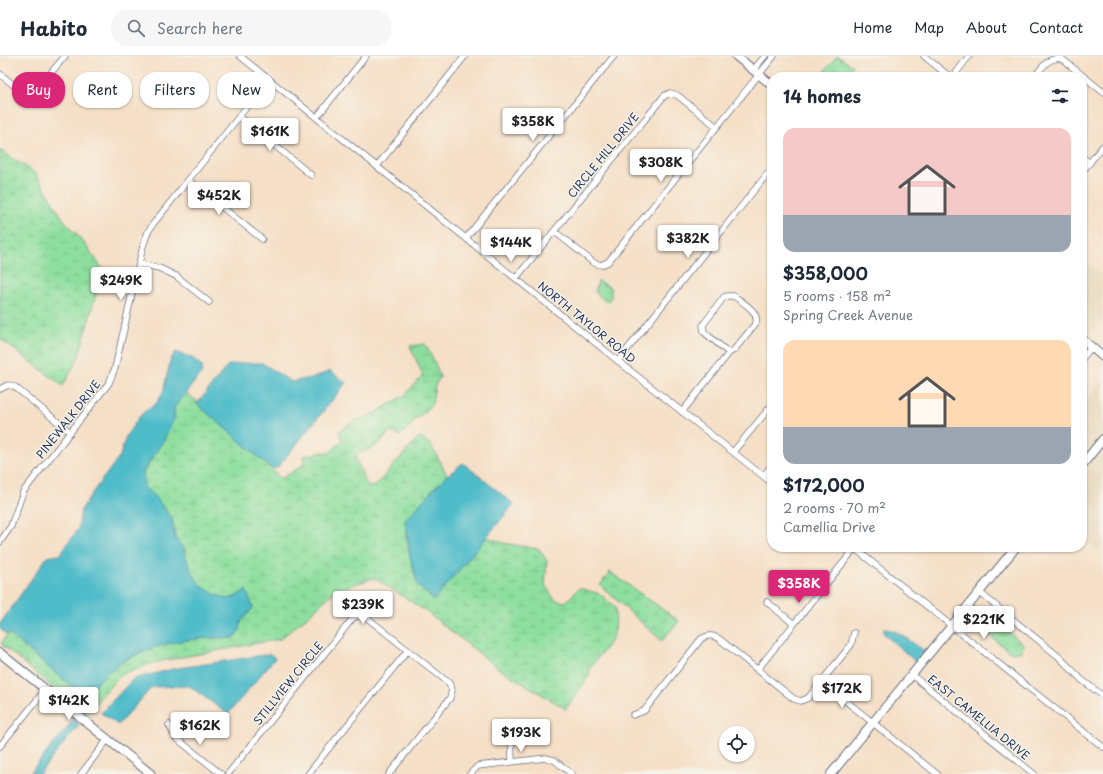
<!DOCTYPE html>
<html lang="en">
<head>
<meta charset="utf-8">
<style>
	:root { --surface:#fff; --page:#f6f6f7; --text:#1f2937; --muted:#747a83; --line:#e0e1e3; --accent:#db2777 }
	body { margin:0; font-family:"Playpen Sans",sans-serif; background:var(--page); color:var(--text); height:100vh; display:flex; flex-direction:column; font-size:15px; white-space:nowrap }
	* { box-sizing:border-box; margin:0 }
	p { font-size:13px; color:var(--muted) }
	.icon { flex:none; width:22px; height:22px; fill:none; stroke:currentColor; stroke-width:2; stroke-linecap:round; stroke-linejoin:round }
	.map { position:relative; flex:1; overflow:hidden }
	.side { position:absolute; left:767px; top:16px; width:320px; height:480px; display:flex; flex-direction:column; background:var(--surface); border-radius:16px; box-shadow:0 1px 3px #0004 }
	.side>* { flex:none }
	.banner { position:absolute; left:12px; top:16px; width:380px; height:36px; display:flex; gap:8px }
	.buttons { position:absolute; left:719px; top:670px; display:grid; gap:8px }
	.buttons a { display:grid; place-items:center; width:36px; height:36px; border-radius:50%; background:var(--surface); box-shadow:0 1px 3px #0004; font-size:20px }
	.price { position:absolute; translate:-50% -34px; padding:0 9px; border-radius:4px; background:#fff; color:#222; font-size:13px; line-height:26px; filter:drop-shadow(0 1px 2px #0008) }
	.price::after { content:''; position:absolute; left:50%; top:24px; width:12px; height:9px; margin-left:-6px; background:inherit; clip-path:polygon(0 0,100% 0,50% 100%) }
	.price.current { background:var(--accent); color:#fff }
	ul { padding:0; list-style:none }
	li { display:grid; align-content:center; gap:8px; height:212px; padding:0 16px }
	li span { display:grid; place-items:center; height:124px; border-radius:12px; color:#555 }
	li>.icon { margin-inline-start:auto }
	span .icon { width:72px; height:72px; fill:#fffc; stroke-width:1 }
	li b { font-size:17px }
	h2 { display:flex; justify-content:space-between; align-items:center; height:48px; padding:0 16px; font-size:17px }
	.pill { padding:0 14px; border-radius:16px; background:var(--surface); box-shadow:0 1px 3px #0004; font-size:14px; line-height:36px }
	.pill.current { background:var(--accent); color:#fff }
	header { display:flex; align-items:center; gap:24px; box-sizing:border-box; height:56px; padding:0 20px; background:var(--surface); border-bottom:1px solid var(--line) }
	header strong { font-size:19px }
	nav { display:flex; gap:22px; margin-inline-start:auto; font-size:14px }
	.search { width:280px; height:36px; background:var(--page); display:flex; align-items:center; gap:10px; box-sizing:border-box; padding:0 14px; border-radius:16px; color:var(--muted); font-size:15px }
	.map>svg:first-child { display:block }
	.built { fill:#e6d6b8 }
	.wetland { fill:url(#wetland-marsh); stroke:#54877e }
	.water { fill:#4fbcc9; stroke:#357694 }
	.lines { fill:none; stroke-linecap:round; stroke-linejoin:round }
	.street-casing { stroke:#676d82; stroke-width:7 }
	.secondary-casing { stroke:#676d82; stroke-width:10 }
	.street { stroke:#fff; stroke-width:5.5 }
	.secondary { stroke:#fff; stroke-width:8 }
	.labels { text-anchor:middle; dominant-baseline:central; stroke-width:3; stroke-linejoin:round; paint-order:stroke }
	.street-label { font-size:11px; fill:#1b2f5e; stroke:#f7f3e8 }
</style>
</head>
<body>
<header>
<strong>Habito</strong>
<div class="search"><svg class="icon" aria-label="search" viewBox="0 0 24 24"><circle cx="10" cy="10" r="6"/><path d="M15 15l6 6"/></svg>Search here</div>
<nav><a>Home</a><a>Map</a><a>About</a><a>Contact</a></nav>
</header>
<div class="map">
<svg width="1103" height="718" viewBox="0 0 1103 718">
	<defs>
		<pattern id="wetland-marsh" width="20" height="14" patternUnits="userSpaceOnUse"><rect width="20" height="14" fill="#8edf9f"/><path d="M1 5h8M5 5V1M11 12h8M15 12V8" fill="none" stroke="#7ac08b"/></pattern>
	</defs>
	<rect width="100%" height="100%" fill="#f7f3e8"/>
	<filter id="ink" filterUnits="userSpaceOnUse"><feTurbulence type="fractalNoise" baseFrequency=".025" numOctaves="2"/><feDisplacementMap in="SourceGraphic" scale="8" xChannelSelector="R" yChannelSelector="G"/><feConvolveMatrix kernelMatrix="1 2 1 2 8 2 1 2 1" color-interpolation-filters="sRGB"/></filter>
	<filter id="wash" filterUnits="userSpaceOnUse"><feTurbulence type="fractalNoise" baseFrequency=".012" numOctaves="4" result="noise"/><feDisplacementMap in="SourceGraphic" scale="16" xChannelSelector="R" yChannelSelector="G"/><feGaussianBlur stdDeviation="0.9" result="paint"/><feColorMatrix in="noise" values="0 0 0 0 0 0 0 0 0 0 0 0 0 0 0 0 0 1.4 0 .05"/><feComposite in="paint" operator="in"/></filter>
	<g filter="url(#wash)">
		<rect width="100%" height="100%" fill="#f5dfc6"/>
		<path class="built" d="M 1090,209 L 1103,220 L 1103,262 L 1087,281 L 1082,276 L 1082,219 Z
			M 1103,324 L 1103,379 L 1082,405 L 1082,349 Z
			M 1103,388 L 1103,488 L 1097,495 L 1082,483 L 1082,414 Z"/>
		<path class="wetland" d="M 837,0 L 853,10 L 845,21 L 820,21 Z
			M 0,94 L 36,118 L 63,163 L 81,183 L 103,213 L 78,303 L 63,330 L 0,283 Z
			M 598,225 L 611,232 L 611,241 L 607,247 L 595,236 Z
			M 425,288 L 435,307 L 440,321 L 435,329 L 432,348 L 400,380 L 390,376 L 379,388 L 355,400 L 367,430 L 374,431 L 419,381 L 431,389 L 447,419 L 431,435 L 406,477 L 410,500 L 418,530 L 434,544 L 487,481 L 503,487 L 539,493 L 547,505 L 545,529 L 555,544 L 566,546 L 579,532 L 600,538 L 615,551 C 615,559 617,569 614,577 C 610,590 598,601 589,612 L 589,620 L 566,653 L 498,612 L 424,554 L 374,522 L 336,534 L 307,561 L 280,583 L 156,606 L 120,619 L 85,659 L 1,588 L 8,577 L 83,640 C 95,629 109,613 123,605 C 155,587 196,580 233,582 L 240,574 L 241,565 L 253,552 L 246,534 L 235,541 L 227,543 L 214,538 L 200,529 L 191,515 L 183,493 L 175,482 L 172,463 L 156,442 L 144,431 L 143,417 L 163,385 L 174,363 L 174,351 L 186,337 L 198,346 L 197,348 L 272,413 L 281,423 L 304,408 L 303,400 L 323,396 L 329,397 L 342,385 L 339,375 L 357,364 L 374,358 L 405,339 L 423,319 L 410,290 Z
			M 610,516 L 679,565 L 662,585 L 600,529 Z
			M 995,564 L 1024,589 L 1020,596 L 1011,597 L 980,572 L 984,565 Z"/>
		<path class="water" d="M 176,296 L 192,302 L 202,310 L 202,317 L 174,351 L 174,363 L 163,385 L 143,416 L 144,431 L 156,442 L 172,463 L 175,482 L 183,492 L 191,515 L 200,529 L 214,538 L 227,543 L 235,541 L 246,534 L 253,552 L 241,565 L 240,574 L 233,582 C 196,580 155,587 123,605 C 109,613 95,629 83,640 L 8,577 L 7,579 L 0,573 L 0,568 L 47,501 L 59,499 L 78,473 L 81,454 L 92,437 L 120,400 L 126,380 L 140,360 L 147,353 L 156,348 L 163,336 L 171,302 Z
			M 244,307 L 262,307 L 292,326 L 316,321 L 330,315 L 346,327 L 278,411 L 272,413 L 197,348 L 228,309 Z
			M 463,407 L 514,448 L 434,544 L 418,530 L 410,500 L 405,464 L 444,422 Z
			M 884,572 L 897,576 L 925,595 L 916,606 L 884,578 Z
			M 270,598 L 275,602 L 228,658 L 189,630 L 152,631 L 118,669 L 101,657 L 133,623 L 173,613 Z
			M 73,664 L 79,669 L 39,718 L 29,718 Z"/>
	</g>
	<g filter="url(#ink)">
		<g class="lines">
			<defs>
				<path id="street" d="M 240,0 L 618,305 L 772,427
					M 924,0 L 950,21
					M 753,14 L 765,0
					M 0,18 L 22,36 L 25,37 L 34,37 L 65,0
					M 953,21 L 969,0
					M 1034,21 C 1042,12 1048,0 1062,3 L 1103,36
					M 240,61 L 311,119
					M 317,61 L 366,0
					M 1082,101 L 1090,107
					M 377,110 L 465,0
					M 1082,116 L 1103,90
					M 188,124 L 262,183
					M 554,175 L 594,207 L 601,209 L 608,206 L 774,0
					M 466,182 L 614,0
					M 139,208 L 159,212 L 176,220 L 209,246
					M 516,222 L 664,40 L 670,37 L 677,39 L 717,71
					M 1082,303 L 1091,291
					M 618,305 L 772,112
					M 0,333 L 8,329 L 15,331 L 70,376
					M 682,356 L 729,297 L 734,294 L 756,267 C 759,255 743,247 734,240 L 728,240 L 724,241 L 703,269 L 704,276 L 729,297
					M 733,396 L 772,349
					M 763,420 L 772,409
					M 0,486 L 11,470 L 23,436 L 109,327 L 115,312 L 143,190 L 148,176 L 153,168 L 269,23
					M 853,491 L 1103,691
					M 979,536 L 1058,600 L 1082,624 L 1103,640
					M 767,546 L 794,568
					M 757,614 L 856,491
					M 912,619 L 1034,718
					M 822,626 L 937,718
					M 633,659 L 644,655 L 701,583 C 707,579 711,579 718,582 L 794,643 L 801,645 L 808,642 L 851,589 L 854,577
					M 169,669 L 176,682 L 221,718
					M 511,676 L 512,706
					M 0,690 L 45,634
					M 81,718 L 108,683
					M 228,718 L 353,562 L 359,559 L 366,561 L 449,627 L 452,634 L 450,642 L 389,718
					M 308,718 L 408,594
					M 470,718 L 478,710 L 546,702 L 554,704 L 572,718"/>
				<path id="secondary" d="M 736,0 L 772,29
					M 1082,283 L 1103,301
					M 1082,409 L 1103,383
					M 0,597 L 151,718
					M 831,718 L 1016,491"/>
			</defs>
			<use href="#street" class="street-casing"/>
			<use href="#secondary" class="secondary-casing"/>
			<use href="#street" class="street"/>
			<use href="#secondary" class="secondary"/>
		</g>
	</g>
	<g class="labels">
		<g class="street-label">
			<text transform="translate(603 99) rotate(-51)">CIRCLE HILL DRIVE</text>
			<text transform="translate(587 266) rotate(39)">NORTH TAYLOR ROAD</text>
			<text transform="translate(68 363) rotate(-52)">PINEWALK DRIVE</text>
			<text transform="translate(288 627) rotate(-51)">STILLVIEW CIRCLE</text>
			<text transform="translate(979 661) rotate(39)">EAST CAMELLIA DRIVE</text>
		</g>
	</g>
</svg>
<div class="buttons">
<a><svg class="icon" aria-label="locate" viewBox="0 0 24 24"><circle cx="12" cy="12" r="6"/><path d="M12 2v4M12 18v4M2 12h4M18 12h4"/></svg></a>
</div>
<b class="price" style="left:533px;top:86px">$358K</b>
<b class="price" style="left:270px;top:96px">$161K</b>
<b class="price" style="left:661px;top:127px">$308K</b>
<b class="price" style="left:219px;top:160px">$452K</b>
<b class="price" style="left:688px;top:203px">$382K</b>
<b class="price" style="left:511px;top:207px">$144K</b>
<b class="price" style="left:121px;top:245px">$249K</b>
<b class="price current" style="left:799px;top:548px">$358K</b>
<b class="price" style="left:363px;top:569px">$239K</b>
<b class="price" style="left:984px;top:584px">$221K</b>
<b class="price" style="left:842px;top:653px">$172K</b>
<b class="price" style="left:69px;top:665px">$142K</b>
<b class="price" style="left:200px;top:690px">$162K</b>
<b class="price" style="left:521px;top:697px">$193K</b>
<div class="banner">
<a class="pill current">Buy</a>
<a class="pill">Rent</a>
<a class="pill">Filters</a>
<a class="pill">New</a>
</div>
<section class="side">
<h2>14 homes<svg class="icon" aria-label="filters" viewBox="0 0 24 24"><path d="M4 7h16M4 17h16"/><circle cx="9" cy="7" r="2"/><circle cx="15" cy="17" r="2"/></svg></h2>
<ul>
<li><span style="background:linear-gradient(#f6c9c9 70%,#9aa5b1 0)"><svg class="icon" aria-label="home" viewBox="0 0 24 24"><path d="M3 11l9-7 9 7M6 9v11h12V9"/></svg></span><div><b>$358,000</b><p>5 rooms · 158 m²</p><p>Spring Creek Avenue</p></div></li>
<li><span style="background:linear-gradient(#ffd9b3 70%,#9aa5b1 0)"><svg class="icon" aria-label="home" viewBox="0 0 24 24"><path d="M3 11l9-7 9 7M6 9v11h12V9"/></svg></span><div><b>$172,000</b><p>2 rooms · 70 m²</p><p>Camellia Drive</p></div></li>
</ul>
</section>
</div>
</body>
</html>
